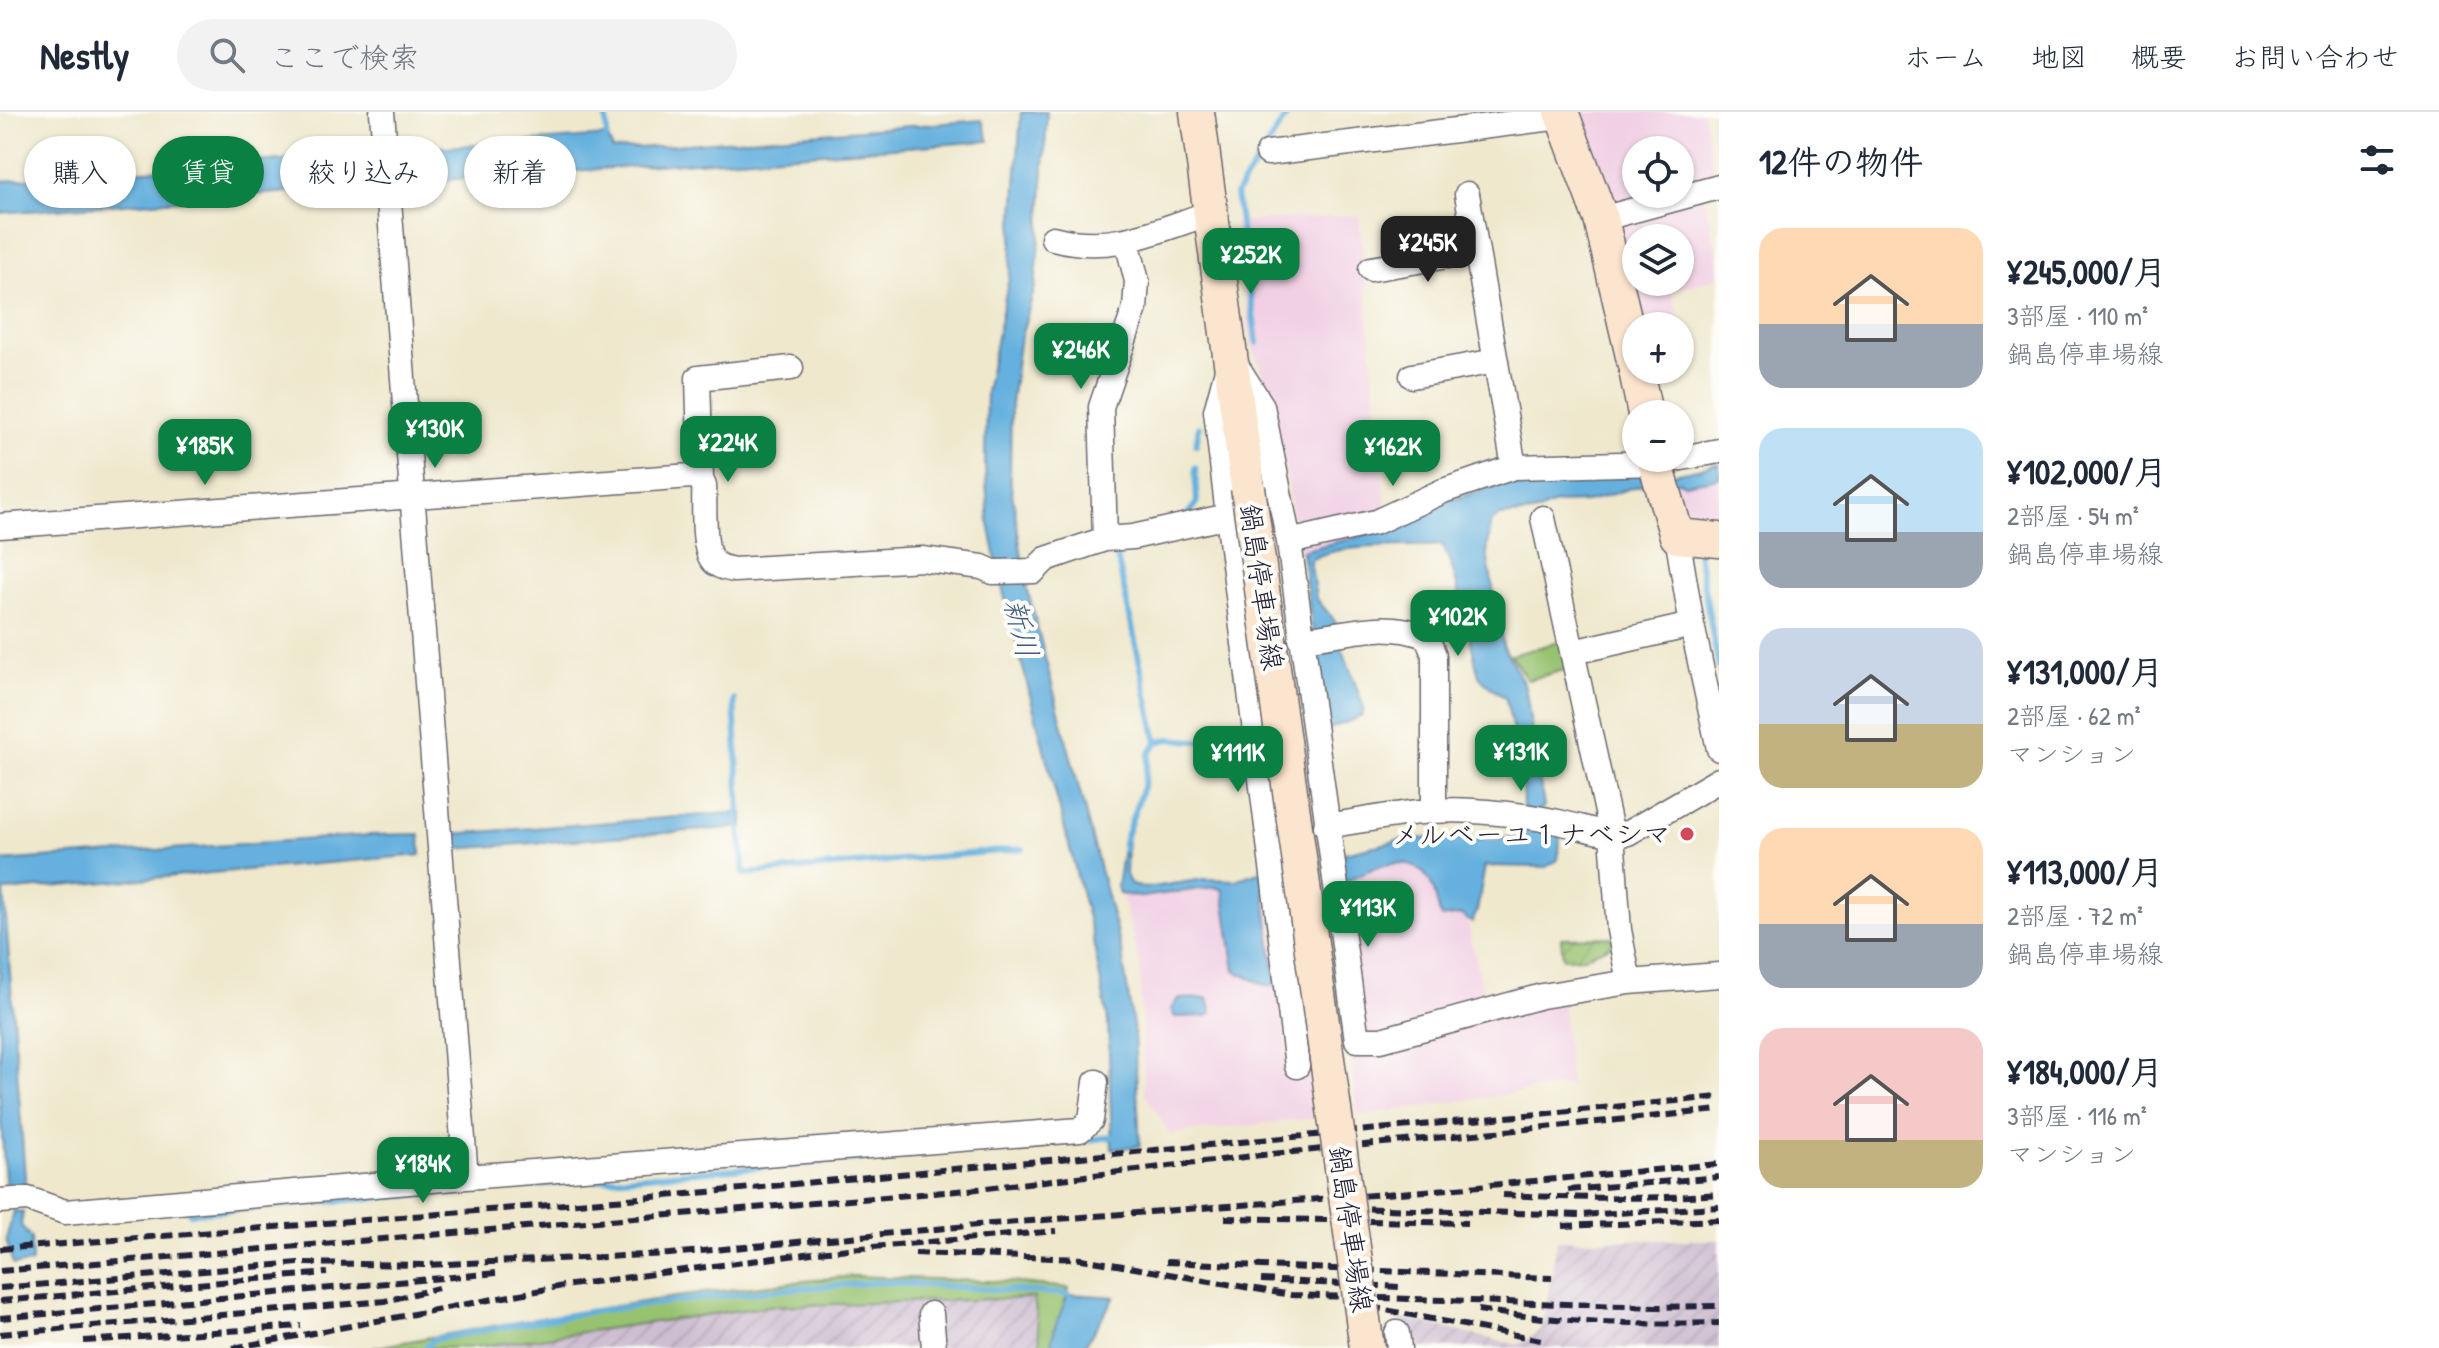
<!DOCTYPE html>
<html lang="ja">
<head>
<meta charset="utf-8">
<style>
	:root { --surface:#fff; --page:#f2f2f3; --text:#1f2937; --muted:#747a83; --line:#e0e1e3; --accent:#0b8043 }
	body { margin:0; font-family:"Patrick Hand","Klee One",sans-serif; background:var(--page); color:var(--text); height:100vh; display:flex; flex-direction:column; font-size:30px; white-space:nowrap }
	* { box-sizing:border-box; margin:0 }
	p { font-size:26px; color:var(--muted) }
	.icon { flex:none; width:44px; height:44px; fill:none; stroke:currentColor; stroke-width:2; stroke-linecap:round; stroke-linejoin:round }
	.map { position:relative; flex:1; overflow:hidden }
	.side { display:flex; flex-direction:column; background:var(--surface); width:720px }
	.side>* { flex:none }
	.guide { position:absolute; left:24px; top:24px; width:760px; height:72px; display:flex; gap:16px }
	.controls { position:absolute; left:1622px; top:24px; display:grid; gap:16px }
	.controls a { display:grid; place-items:center; width:72px; height:72px; border-radius:50%; background:var(--surface); box-shadow:0 2px 6px #0004; font-size:40px }
	.price { position:absolute; translate:-50% -68px; padding:0 18px; border-radius:16px; background:var(--accent); color:#fff; font-size:26px; line-height:52px; filter:drop-shadow(0 2px 4px #0008) }
	.price::after { content:''; position:absolute; left:50%; top:48px; width:24px; height:18px; margin-left:-12px; background:inherit; clip-path:polygon(0 0,100% 0,50% 100%) }
	.price.active { background:#222; color:#fff }
	ul { padding:0; list-style:none }
	li { display:flex; align-items:center; gap:24px; height:200px; padding:0 40px }
	li span { display:grid; place-items:center; flex:none; width:224px; height:160px; border-radius:24px; color:#555 }
	li>.icon { margin-inline-start:auto }
	span .icon { width:96px; height:96px; fill:#fffc; stroke-width:1 }
	li b { font-size:34px }
	h2 { display:flex; justify-content:space-between; align-items:center; height:96px; padding:0 40px; font-size:34px }
	.pill { padding:0 28px; border-radius:36px; background:var(--surface); box-shadow:0 2px 6px #0004; font-size:28px; line-height:72px }
	.pill.active { background:var(--accent); color:#fff }
	header { display:flex; align-items:center; gap:48px; box-sizing:border-box; height:112px; padding:0 40px; background:var(--surface); border-bottom:2px solid var(--line) }
	header strong { font-size:38px }
	nav { display:flex; gap:44px; margin-inline-start:auto; font-size:28px }
	.search { width:560px; height:72px; background:var(--page); display:flex; align-items:center; gap:20px; box-sizing:border-box; padding:0 28px; border-radius:44px; color:var(--muted); font-size:30px }
	main { display:flex; flex:1; min-height:0 }
	.map>svg:first-child { display:block }
	.built { fill:#f1d0e4; fill-rule:evenodd }
	.industrial { fill:url(#industrial-furrows) }
	.grass { fill:#97c270; stroke:#5c7256; stroke-width:2 }
	.garden { fill:url(#garden-furrows); stroke:#5c7256; stroke-width:2 }
	.water { fill:#65b0de; stroke:#44698c; stroke-width:2 }
	.lines { fill:none; stroke-linecap:round; stroke-linejoin:round }
	.stream { stroke:#65b0de; stroke-width:6 }
	.street-casing { stroke:#6a676e; stroke-width:27 }
	.secondary-casing { stroke:#6a676e; stroke-width:37 }
	.street { stroke:#fff; stroke-width:24 }
	.secondary { stroke:#fce5cf; stroke-width:34 }
	.rail { stroke:#22223b; stroke-width:6; stroke-dasharray:12 6; stroke-linecap:butt }
	.secondary-bridge-casing { stroke:#6a676e; stroke-width:37; stroke-linecap:butt }
	.secondary-bridge { stroke:#fce5cf; stroke-width:34 }
	.poi-dot { fill:#d1495b; stroke:#fdfcf7; stroke-width:3 }
	.labels { text-anchor:middle; dominant-baseline:central; stroke-width:8; stroke-linejoin:round; paint-order:stroke }
	.street-label { font-size:28px; fill:#22223b; stroke:#fdfcf7 }
	.poi-label { font-size:28px; fill:#22223b; stroke:#fdfcf7; text-anchor:end }
	.water-label { font-size:30px; font-style:italic; fill:#3d5b7c; stroke:#fdfcf7 }
</style>
</head>
<body>
<header>
<strong>Nestly</strong>
<div class="search"><svg class="icon" aria-label="search" viewBox="0 0 24 24"><circle cx="10" cy="10" r="6"/><path d="M15 15l6 6"/></svg>ここで検索</div>
<nav><a>ホーム</a><a>地図</a><a>概要</a><a>お問い合わせ</a></nav>
</header>
<main>
<div class="map">
<svg width="1719" height="1236" viewBox="0 0 1719 1236">
	<defs>
		<pattern id="industrial-furrows" width="10" height="10" patternUnits="userSpaceOnUse" patternTransform="scale(2)"><rect width="10" height="10" fill="#cebed1"/><path d="M-1 1l2-2M0 10L10 0M9 11l2-2" fill="none" stroke="#b1a3b4"/></pattern>
		<pattern id="garden-furrows" width="10" height="10" patternUnits="userSpaceOnUse" patternTransform="scale(2)"><rect width="10" height="10" fill="#97c270"/><path d="M-1 1l2-2M0 10L10 0M9 11l2-2" fill="none" stroke="#82a662"/></pattern>
	</defs>
	<rect width="100%" height="100%" fill="#fdfcf7"/>
	<filter id="ink" filterUnits="userSpaceOnUse"><feTurbulence type="fractalNoise" baseFrequency=".0125" numOctaves="2"/><feDisplacementMap in="SourceGraphic" scale="16" xChannelSelector="R" yChannelSelector="G"/><feConvolveMatrix kernelMatrix="1 2 1 2 8 2 1 2 1" color-interpolation-filters="sRGB"/></filter>
	<filter id="wash" filterUnits="userSpaceOnUse"><feTurbulence type="fractalNoise" baseFrequency=".006" numOctaves="4" result="noise"/><feDisplacementMap in="SourceGraphic" scale="32" xChannelSelector="R" yChannelSelector="G"/><feGaussianBlur stdDeviation="1.8" result="paint"/><feColorMatrix in="noise" values="0 0 0 0 0 0 0 0 0 0 0 0 0 0 0 0 0 1.4 0 .05"/><feComposite in="paint" operator="in"/></filter>
	<g filter="url(#wash)">
		<rect width="100%" height="100%" fill="#efe8cd"/>
		<path class="built" d="M 1575,0 L 1703,0 L 1716,67 L 1704,85 L 1719,150 L 1719,166 L 1672,178 L 1687,244 L 1680,245 L 1680,214 L 1637,214 ZM 1636,38 L 1680,38 L 1680,82 L 1636,82 ZM 1636,126 L 1680,126 L 1680,170 L 1636,170 Z
			M 1359,103 L 1388,423 L 1300,444 L 1274,290 L 1252,234 L 1234,110 Z
			M 1719,362 L 1719,415 L 1687,412 L 1673,367 Z
			M 1390,744 L 1456,756 L 1485,889 L 1561,874 L 1570,973 L 1358,1004 L 1349,933 L 1340,757 Z
			M 1267,769 L 1288,949 L 1309,961 L 1315,1006 L 1170,1022 L 1144,980 L 1140,853 L 1121,780 Z"/>
		<path class="industrial" d="M 1557,1128 L 1719,1128 L 1719,1236 L 1404,1236 L 1400,1206 L 1518,1233 L 1542,1217 Z
			M 1034,1186 L 1041,1236 L 468,1236 L 770,1194 Z"/>
		<path class="grass" d="M 1562,529 L 1568,557 L 1527,568 L 1511,543 Z
			M 854,1164 L 1011,1170 L 1069,1176 L 1050,1236 L 1041,1236 L 1034,1186 L 770,1194 L 468,1236 L 372,1236 C 532,1206 692,1179 854,1164 Z"/>
		<path class="garden" d="M 1615,825 L 1617,831 L 1585,845 L 1563,846 L 1561,826 Z"/>
		<path class="water" d="M 1021,0 L 1047,0 L 1040,126 L 1035,175 L 1019,232 L 1011,291 L 1010,367 L 1026,472 L 1122,842 L 1134,920 L 1140,1034 L 1112,1037 L 1108,910 L 1092,822 L 1001,471 L 989,412 L 985,355 L 986,280 L 1010,160 Z
			M 982,8 L 989,29 L 405,71 L 403,38 L 607,24 L 613,38 Z
			M 374,41 L 375,74 L 0,101 L 0,69 Z
			M 1719,351 L 1719,366 L 1685,372 L 1679,369 L 1641,373 L 1587,390 L 1556,391 L 1534,401 L 1499,404 L 1491,411 L 1487,442 L 1503,533 L 1525,574 L 1544,695 L 1534,701 L 1523,696 L 1522,660 L 1506,587 C 1496,578 1487,575 1479,564 L 1454,461 L 1443,433 C 1411,435 1333,431 1310,449 L 1316,486 L 1338,513 L 1340,530 L 1364,596 L 1362,604 L 1326,618 L 1302,439 L 1383,418 L 1439,392 L 1502,372 L 1529,367 L 1584,367 L 1639,360 C 1665,368 1695,357 1719,351 Z
			M 743,700 L 743,715 L 456,737 L 453,722 Z
			M 1523,713 L 1551,717 L 1560,726 L 1558,748 L 1546,755 L 1485,754 L 1477,799 L 1472,811 L 1462,803 L 1441,806 C 1437,794 1435,773 1426,764 C 1405,738 1366,758 1344,771 L 1340,742 L 1409,726 L 1494,728 L 1512,725 Z
			M 420,722 L 421,743 L 4,779 L 26,1079 L 6,1080 L 0,995 L 0,749 L 371,723 Z
			M 1124,730 L 1127,731 L 1126,763 L 1131,773 L 1145,776 L 1205,767 L 1235,768 L 1262,759 L 1276,873 L 1267,874 L 1235,859 L 1223,778 L 1215,775 L 1142,785 L 1119,782 L 1117,774 Z
			M 1208,886 L 1212,901 L 1206,904 L 1175,905 L 1171,897 L 1178,887 Z
			M 14,1099 L 23,1100 L 21,1113 L 31,1126 L 32,1151 L 13,1153 L 6,1127 Z
			M 1068,1182 L 1115,1185 L 1083,1236 L 1050,1236 L 1055,1215 Z"/>
		<g class="lines">
			<path class="stream" d="M 604,32 L 607,24 L 606,0
				M 1267,34 L 1289,0
				M 1257,231 L 1236,82 L 1261,43
				M 1196,333 L 1199,315
				M 1186,404 L 1197,391 L 1195,356
				M 1697,436 L 1719,556
				M 1116,440 L 1157,630
				M 734,588 L 740,700 L 737,708 L 740,715 L 744,762 L 1023,737
				M 1124,738 L 1124,730 L 1144,672 L 1149,642 L 1157,630 L 1170,627 L 1244,633
				M 1079,1029 L 1119,1024
				M 190,1101 L 932,1041
				M 425,1236 L 434,1227 L 594,1199 L 771,1178 L 884,1170 L 1068,1182"/>
		</g>
	</g>
	<g filter="url(#ink)">
		<g class="lines">
			<defs>
				<path id="street" d="M 1268,41 L 1562,5
					M 1467,82 L 1514,355
					M 1601,107 L 1719,75
					M 1053,126 C 1112,142 1155,119 1210,101
					M 1371,157 L 1477,139
					M 1236,253 L 1262,294 L 1289,430 L 1376,410 L 1443,379 L 1514,355 L 1655,351 L 1719,339
					M 1412,264 L 1496,249
					M 701,367 L 698,266 L 791,256
					M 1228,404 L 1297,954
					M 1543,406 L 1612,723 L 1619,818 L 1629,870
					M 0,414 L 691,364 L 701,367 L 704,374 C 705,391 702,433 711,446 C 716,455 725,456 734,458 L 922,447 L 982,455 L 993,460 L 1034,459 L 1046,447 L 1105,427 L 1133,425 L 1228,404 L 1216,299 L 1227,258
					M 1677,424 L 1692,513 L 1719,637
					M 1105,427 L 1101,295 L 1135,196 L 1137,169 L 1127,129
					M 1289,430 L 1357,928 L 1381,928 L 1542,884 L 1629,870 L 1719,863
					M 1301,527 C 1346,523 1383,507 1427,525 L 1434,543 L 1434,698
					M 1573,540 L 1692,513
					M 1326,714 C 1375,707 1425,695 1474,699 C 1504,701 1538,705 1567,712 C 1589,717 1605,724 1628,721 L 1719,668
					M 466,1065 L 1080,1018 L 1091,1008 L 1096,970
					M 0,1089 L 28,1087 L 65,1100 L 466,1065 L 382,0
					M 931,1202 L 934,1236
					M 1397,1221 L 1399,1236"/>
				<path id="secondary" d="M 1197,0 L 1248,376
					M 1561,0 L 1601,107 L 1636,257
					M 1636,258 L 1645,302
					M 1654,346 L 1677,424 L 1719,428"/>
			</defs>
			<use href="#street" class="street-casing"/>
			<use href="#secondary" class="secondary-casing"/>
			<use href="#street" class="street"/>
			<use href="#secondary" class="secondary"/>
			<path class="rail" d="M 1568,1078 L 1719,1065
				M 1503,1083 C 1576,1086 1647,1088 1719,1082
				M 1351,1096 L 1580,1103 L 1719,1095
				M 1225,1106 L 1467,1111
				M 1563,1114 L 1719,1108
				M 0,1137 L 677,1083 L 1719,985
				M 915,1141 L 1082,1147 L 1291,1183 L 1655,1195 L 1719,1194
				M 1166,1150 L 1552,1166
				M 0,1159 L 969,1078 L 1262,1043 L 1719,998
				M 1261,1168 L 1401,1175
				M 0,1176 L 298,1151 L 424,1153 L 670,1142 L 978,1113 L 1425,1079 L 1719,1052
				M 0,1189 L 327,1161
				M 1370,1195 L 1541,1228
				M 1478,1198 C 1557,1210 1639,1213 1719,1211
				M 0,1206 L 497,1161
				M 0,1222 L 385,1189 L 438,1176
				M 84,1229 L 301,1214
				M 233,1236 L 563,1174 L 827,1139 L 1056,1119"/>
			<defs>
				<path id="secondary-bridge" d="M 1248,376 L 1367,1236"/>
			</defs>
			<use href="#secondary-bridge" class="secondary-bridge-casing"/>
			<use href="#secondary-bridge" class="secondary-bridge"/>
		</g>
	</g>
	<circle class="poi-dot" cx="1687" cy="722" r="8"/>
	<g class="labels">
		<g class="street-label">
			<text transform="translate(1262 475) rotate(82)">鍋島停車場線</text>
			<text transform="translate(1351 1117) rotate(82)">鍋島停車場線</text>
		</g>
		<g class="poi-label">
			<text x="1671" y="722">メルベーユ１ナベシマ</text>
		</g>
		<g class="water-label">
			<text transform="translate(1022 516) rotate(76)">新川</text>
		</g>
	</g>
</svg>
<div class="controls">
<a><svg class="icon" aria-label="locate" viewBox="0 0 24 24"><circle cx="12" cy="12" r="6"/><path d="M12 2v4M12 18v4M2 12h4M18 12h4"/></svg></a>
<a><svg class="icon" aria-label="layers" viewBox="0 0 24 24"><path d="M12 4l9 5-9 5-9-5zM3 14l9 5 9-5"/></svg></a>
<a>+</a>
<a>−</a>
</div>
<b class="price active" style="left:1428px;top:172px">¥245K</b>
<b class="price" style="left:1251px;top:184px">¥252K</b>
<b class="price" style="left:1081px;top:279px">¥246K</b>
<b class="price" style="left:435px;top:358px">¥130K</b>
<b class="price" style="left:728px;top:372px">¥224K</b>
<b class="price" style="left:205px;top:375px">¥185K</b>
<b class="price" style="left:1393px;top:376px">¥162K</b>
<b class="price" style="left:1458px;top:546px">¥102K</b>
<b class="price" style="left:1521px;top:681px">¥131K</b>
<b class="price" style="left:1238px;top:682px">¥111K</b>
<b class="price" style="left:1368px;top:837px">¥113K</b>
<b class="price" style="left:423px;top:1093px">¥184K</b>
<div class="guide">
<a class="pill">購入</a>
<a class="pill active">賃貸</a>
<a class="pill">絞り込み</a>
<a class="pill">新着</a>
</div>
</div>
<section class="side">
<h2>12件の物件<svg class="icon" aria-label="filters" viewBox="0 0 24 24"><path d="M4 7h16M4 17h16"/><circle cx="9" cy="7" r="2"/><circle cx="15" cy="17" r="2"/></svg></h2>
<ul>
<li><span style="background:linear-gradient(#ffd9b3 60%,#9aa5b1 0)"><svg class="icon" aria-label="home" viewBox="0 0 24 24"><path d="M3 11l9-7 9 7M6 9v11h12V9"/></svg></span><div><b>¥245,000/月</b><p>3部屋 · 110 m²</p><p>鍋島停車場線</p></div></li>
<li><span style="background:linear-gradient(#bfe0f5 65%,#9aa5b1 0)"><svg class="icon" aria-label="home" viewBox="0 0 24 24"><path d="M3 11l9-7 9 7M6 9v11h12V9"/></svg></span><div><b>¥102,000/月</b><p>2部屋 · 54 m²</p><p>鍋島停車場線</p></div></li>
<li><span style="background:linear-gradient(#c9d6e8 60%,#c2b280 0)"><svg class="icon" aria-label="home" viewBox="0 0 24 24"><path d="M3 11l9-7 9 7M6 9v11h12V9"/></svg></span><div><b>¥131,000/月</b><p>2部屋 · 62 m²</p><p>マンション</p></div></li>
<li><span style="background:linear-gradient(#ffd9b3 60%,#9aa5b1 0)"><svg class="icon" aria-label="home" viewBox="0 0 24 24"><path d="M3 11l9-7 9 7M6 9v11h12V9"/></svg></span><div><b>¥113,000/月</b><p>2部屋 · 72 m²</p><p>鍋島停車場線</p></div></li>
<li><span style="background:linear-gradient(#f6c9c9 70%,#c2b280 0)"><svg class="icon" aria-label="home" viewBox="0 0 24 24"><path d="M3 11l9-7 9 7M6 9v11h12V9"/></svg></span><div><b>¥184,000/月</b><p>3部屋 · 116 m²</p><p>マンション</p></div></li>
</ul>
</section>
</main>
</body>
</html>
